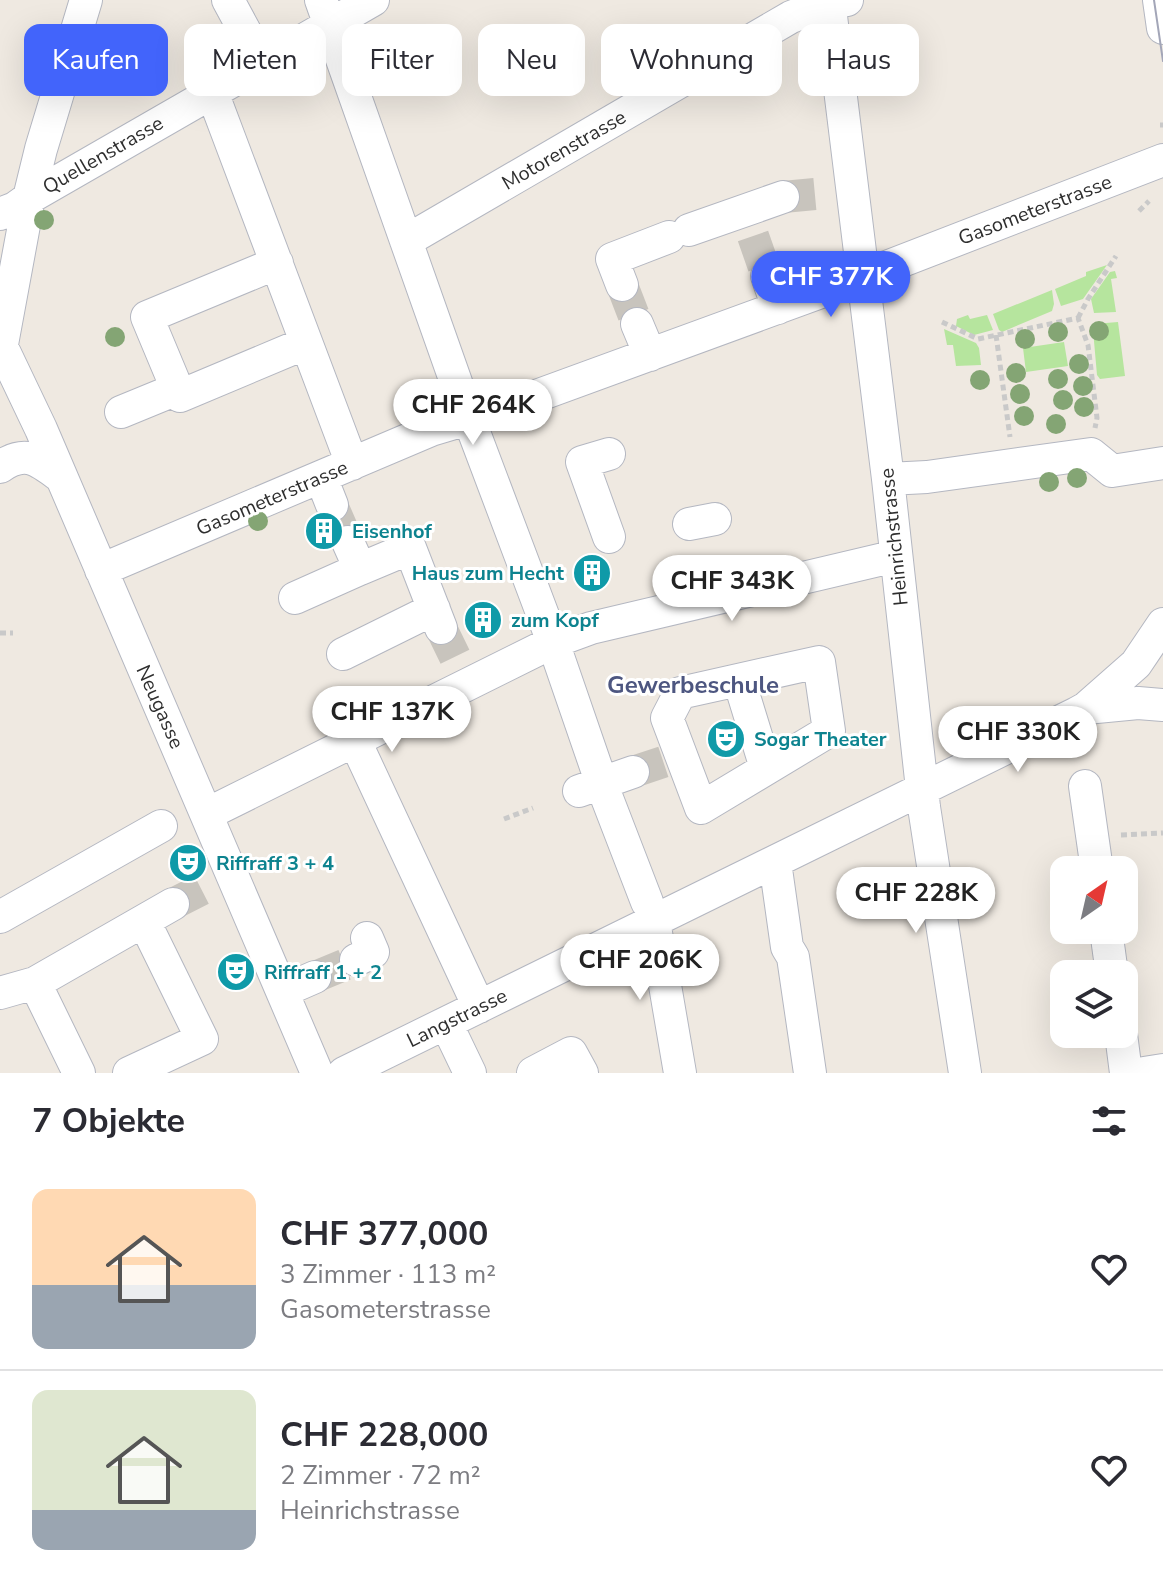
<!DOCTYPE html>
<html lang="de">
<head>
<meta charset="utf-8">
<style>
	:root { --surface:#fff; --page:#f2f2f3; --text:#2b2b33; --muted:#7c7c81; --line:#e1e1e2; --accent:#4264fb }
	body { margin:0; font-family:"Nunito Sans",sans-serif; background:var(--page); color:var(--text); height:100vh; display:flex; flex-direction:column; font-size:30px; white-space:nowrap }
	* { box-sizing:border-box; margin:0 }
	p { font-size:26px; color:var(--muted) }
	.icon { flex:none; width:44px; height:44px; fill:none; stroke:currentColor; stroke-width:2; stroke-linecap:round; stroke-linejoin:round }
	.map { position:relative; height:1073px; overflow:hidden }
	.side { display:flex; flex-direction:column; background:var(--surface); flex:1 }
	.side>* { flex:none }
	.hud { position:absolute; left:24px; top:24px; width:1116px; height:72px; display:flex; gap:16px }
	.needle { width:52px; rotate:34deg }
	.fabs { position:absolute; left:1050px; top:856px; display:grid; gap:16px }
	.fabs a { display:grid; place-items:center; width:88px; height:88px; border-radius:16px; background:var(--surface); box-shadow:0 8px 32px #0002; font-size:40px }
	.price { position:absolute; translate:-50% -68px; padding:0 18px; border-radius:28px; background:#fff; color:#222; font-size:26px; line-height:52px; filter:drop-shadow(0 2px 4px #0008) }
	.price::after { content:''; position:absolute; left:50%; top:48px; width:24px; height:18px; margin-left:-12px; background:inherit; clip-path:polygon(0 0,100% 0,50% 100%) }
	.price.on { background:var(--accent); color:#fff }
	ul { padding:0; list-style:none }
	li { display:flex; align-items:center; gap:24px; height:200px; padding:0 32px }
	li+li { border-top:2px solid var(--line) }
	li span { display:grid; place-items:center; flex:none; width:224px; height:160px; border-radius:16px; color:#555 }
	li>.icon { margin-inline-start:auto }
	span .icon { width:96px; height:96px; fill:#fffc; stroke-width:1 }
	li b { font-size:34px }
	h2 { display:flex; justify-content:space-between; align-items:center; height:96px; padding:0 32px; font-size:34px }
	.tag { padding:0 28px; border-radius:16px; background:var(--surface); box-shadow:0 8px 32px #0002; font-size:28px; line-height:72px }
	.tag.on { background:var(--accent); color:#fff }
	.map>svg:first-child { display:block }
	.green { fill:#b6e59e }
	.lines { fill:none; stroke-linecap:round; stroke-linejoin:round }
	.minor-tunnel { stroke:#c8c4bd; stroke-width:32; stroke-dasharray:32 16; stroke-linecap:butt }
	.minor-casing { stroke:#b4b7c1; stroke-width:34 }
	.path { stroke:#c9c9c9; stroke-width:5; stroke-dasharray:6 4; stroke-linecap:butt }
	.minor { stroke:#fff; stroke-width:32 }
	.tram { stroke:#a3a6b8; stroke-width:2 }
	.tree { fill:#84a574 }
	.labels { text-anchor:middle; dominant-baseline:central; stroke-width:6; stroke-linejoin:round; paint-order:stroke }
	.street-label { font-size:20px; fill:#2e2e2e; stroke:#fff }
	.culture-label { font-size:20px; font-weight:bold; fill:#0d838f; stroke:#fff; text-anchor:start }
	.quarter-label { font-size:24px; font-weight:bold; fill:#4d5680; stroke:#fff }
</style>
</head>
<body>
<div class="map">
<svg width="1163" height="1073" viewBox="0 0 1163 1073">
	<rect width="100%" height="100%" fill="#efe9e1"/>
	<path class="green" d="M 1107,265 L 1083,299 L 1061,306 L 1055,289 L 1086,276 L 1086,272 Z
		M 1115,271 L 1117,278 L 1111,279 L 1116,312 L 1094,313 L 1091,299 L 1110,272 Z
		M 1052,290 L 1054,304 L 1052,311 L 1002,332 L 999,330 L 993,314 Z
		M 968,315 L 970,319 L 987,315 L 993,330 L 974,335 L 956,326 L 957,319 Z
		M 1118,322 L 1125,376 L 1100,379 L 1097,375 L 1093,330 L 1094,324 Z
		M 944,329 L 976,343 L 979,348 L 981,365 L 956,366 L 953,345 L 947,345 Z
		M 1064,342 L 1068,366 L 1026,372 L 1023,348 Z"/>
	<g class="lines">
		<path class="minor-tunnel" d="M 783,197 L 825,193
			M 753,236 L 767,276
			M 622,285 L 637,324
			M 332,505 L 348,542
			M 441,628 L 458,663
			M 633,772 L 669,760
			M 173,904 L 212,884
			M 315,977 L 356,960"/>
		<defs>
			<path id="minor" d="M 228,0 L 262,63
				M 321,0 L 469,419 L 553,642 L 605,793 L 647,902
				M 829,0 L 888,479 L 924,807 L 965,1073
				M 1159,0 L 1163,28
				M 212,92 L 352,464
				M 0,214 L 15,208 L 29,198 L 373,0
				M 689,230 L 783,197
				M 406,241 L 791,17 L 829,2 L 847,0
				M 277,263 L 147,317 L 180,396 L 306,343
				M 767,276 L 778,308
				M 622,285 L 612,259 L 669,237
				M 637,324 L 650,355
				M 0,343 L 41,429 L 317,1073
				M 0,355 L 29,198 L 41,149 L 86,0
				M 121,412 L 177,389
				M 609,454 L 582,462 L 609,537
				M 0,467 C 26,449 38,460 61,477
				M 321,477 L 332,505
				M 888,479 L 927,477 L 1091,454 L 1112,471 L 1163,463
				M 689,524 L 715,519
				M 348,542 L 360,569 L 410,548 L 441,628
				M 101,570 L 431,430 L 498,410 L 840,285 L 1163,160
				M 295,598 L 360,569
				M 343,654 L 434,609
				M 819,662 L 829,731 L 701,808 L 667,718 L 680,693 Z
				M 739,680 L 766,768
				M 1086,708 L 1138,703 L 1163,705
				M 355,741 L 479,1007
				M 1085,786 L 1097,870
				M 579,791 L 633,772
				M 207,814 L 553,642 L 591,628 L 896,556
				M 775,862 L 787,947 L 793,957 L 810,1073
				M 0,917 L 161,826
				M 654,921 L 680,1073
				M 1106,930 L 1112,974
				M 356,960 L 373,952 L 367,938
				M 35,983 L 79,1073
				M 283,991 L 315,977
				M 0,993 L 35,983 L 173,904
				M 446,1023 L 470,1073
				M 1121,1034 L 1126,1073
				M 129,1073 L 202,1039 L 144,921
				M 344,1073 L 1077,713 L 1086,708 L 1136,664 L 1163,624
				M 533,1073 L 571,1053 L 582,1073
				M 1144,1073 L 1163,1070"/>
		</defs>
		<use href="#minor" class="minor-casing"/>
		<path class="path" d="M 1160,125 L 1163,125
			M 1139,211 L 1149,201
			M 1078,318 L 1088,299 L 1116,256
			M 942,322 L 978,339 L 1078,318 L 1088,345 L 1097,418 L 1095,428
			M 996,335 L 1010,437
			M 0,633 L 13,633
			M 504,819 L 533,808
			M 1121,835 L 1163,833"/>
		<use href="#minor" class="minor"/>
		<path class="tram" d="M 1154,0 L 1163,61"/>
	</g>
	<g class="tree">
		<circle cx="44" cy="220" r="10"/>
		<circle cx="1099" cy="331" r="10"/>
		<circle cx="1058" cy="332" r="10"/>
		<circle cx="115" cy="337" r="10"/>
		<circle cx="1025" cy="339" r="10"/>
		<circle cx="1079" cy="364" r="10"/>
		<circle cx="1016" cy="373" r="10"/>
		<circle cx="1058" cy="379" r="10"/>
		<circle cx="980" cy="380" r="10"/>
		<circle cx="1083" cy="386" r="10"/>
		<circle cx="1020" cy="394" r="10"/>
		<circle cx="1063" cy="400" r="10"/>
		<circle cx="1084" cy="407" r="10"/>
		<circle cx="1024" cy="416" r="10"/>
		<circle cx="1056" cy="424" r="10"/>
		<circle cx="1077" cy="478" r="10"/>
		<circle cx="1049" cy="482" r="10"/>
		<circle cx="258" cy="521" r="10"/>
	</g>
	<defs>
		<symbol id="building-disc" viewBox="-11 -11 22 22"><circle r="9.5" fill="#0f9aa8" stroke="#fff"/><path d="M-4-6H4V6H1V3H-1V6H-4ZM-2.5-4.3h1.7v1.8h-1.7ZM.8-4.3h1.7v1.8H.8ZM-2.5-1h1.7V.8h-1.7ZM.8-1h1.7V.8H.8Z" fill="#fff"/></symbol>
		<symbol id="theatre-disc" viewBox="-11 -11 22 22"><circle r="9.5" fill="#0f9aa8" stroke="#fff"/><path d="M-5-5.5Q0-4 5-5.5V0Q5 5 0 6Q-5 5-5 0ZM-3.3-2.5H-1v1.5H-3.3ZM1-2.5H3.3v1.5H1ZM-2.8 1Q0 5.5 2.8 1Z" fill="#fff"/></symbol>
	</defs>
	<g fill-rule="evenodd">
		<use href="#building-disc" x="302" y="509" width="44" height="44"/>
		<use href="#building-disc" x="570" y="551" width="44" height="44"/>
		<use href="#building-disc" x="461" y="598" width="44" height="44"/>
		<use href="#theatre-disc" x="704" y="717" width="44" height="44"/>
		<use href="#theatre-disc" x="166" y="841" width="44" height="44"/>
		<use href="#theatre-disc" x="214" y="950" width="44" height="44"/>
	</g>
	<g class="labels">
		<g class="street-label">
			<text transform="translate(564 150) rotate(-30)">Motorenstrasse</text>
			<text transform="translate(103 155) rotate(-30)">Quellenstrasse</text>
			<text transform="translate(1035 210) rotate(-21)">Gasometerstrasse</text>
			<text transform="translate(272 498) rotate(-23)">Gasometerstrasse</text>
			<text transform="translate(894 537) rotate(-96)">Heinrichstrasse</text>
			<text transform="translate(160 707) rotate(66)">Neugasse</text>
			<text transform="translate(457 1018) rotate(-26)">Langstrasse</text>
		</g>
		<g class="culture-label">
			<text x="352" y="531">Eisenhof</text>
			<text x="564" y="573" text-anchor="end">Haus zum Hecht</text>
			<text x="511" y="620">zum Kopf</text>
			<text x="754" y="739">Sogar Theater</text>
			<text x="216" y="863">Riffraff 3 + 4</text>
			<text x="264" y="972">Riffraff 1 + 2</text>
		</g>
		<g class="quarter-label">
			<text x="693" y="685">Gewerbeschule</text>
		</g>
	</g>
</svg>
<div class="fabs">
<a><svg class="needle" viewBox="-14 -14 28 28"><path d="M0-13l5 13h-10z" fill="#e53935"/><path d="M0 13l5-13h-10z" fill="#7c7c81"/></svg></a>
<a><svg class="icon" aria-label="layers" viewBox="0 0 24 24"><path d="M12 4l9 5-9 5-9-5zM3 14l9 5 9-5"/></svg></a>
</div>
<b class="price on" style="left:831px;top:319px">CHF 377K</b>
<b class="price" style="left:473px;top:447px">CHF 264K</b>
<b class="price" style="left:732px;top:623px">CHF 343K</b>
<b class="price" style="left:392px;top:754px">CHF 137K</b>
<b class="price" style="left:1018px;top:774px">CHF 330K</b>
<b class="price" style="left:916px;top:935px">CHF 228K</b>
<b class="price" style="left:640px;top:1002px">CHF 206K</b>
<div class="hud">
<a class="tag on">Kaufen</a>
<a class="tag">Mieten</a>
<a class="tag">Filter</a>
<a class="tag">Neu</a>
<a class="tag">Wohnung</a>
<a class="tag">Haus</a>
</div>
</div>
<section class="side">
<h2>7 Objekte<svg class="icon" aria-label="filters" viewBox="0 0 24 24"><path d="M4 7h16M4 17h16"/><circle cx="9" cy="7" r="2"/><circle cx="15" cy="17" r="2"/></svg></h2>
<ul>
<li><span style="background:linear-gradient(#ffd9b3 60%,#9aa5b1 0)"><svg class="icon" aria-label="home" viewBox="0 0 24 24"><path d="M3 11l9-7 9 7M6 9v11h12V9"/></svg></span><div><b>CHF 377,000</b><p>3 Zimmer · 113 m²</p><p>Gasometerstrasse</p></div><svg class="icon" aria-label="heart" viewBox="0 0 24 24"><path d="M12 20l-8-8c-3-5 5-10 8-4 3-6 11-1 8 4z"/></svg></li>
<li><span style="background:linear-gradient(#dfe7d0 75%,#9aa5b1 0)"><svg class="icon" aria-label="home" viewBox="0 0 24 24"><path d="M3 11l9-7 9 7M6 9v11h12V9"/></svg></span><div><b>CHF 228,000</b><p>2 Zimmer · 72 m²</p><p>Heinrichstrasse</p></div><svg class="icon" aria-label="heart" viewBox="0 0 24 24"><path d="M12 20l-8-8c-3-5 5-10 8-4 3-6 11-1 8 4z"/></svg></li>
</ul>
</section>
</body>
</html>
